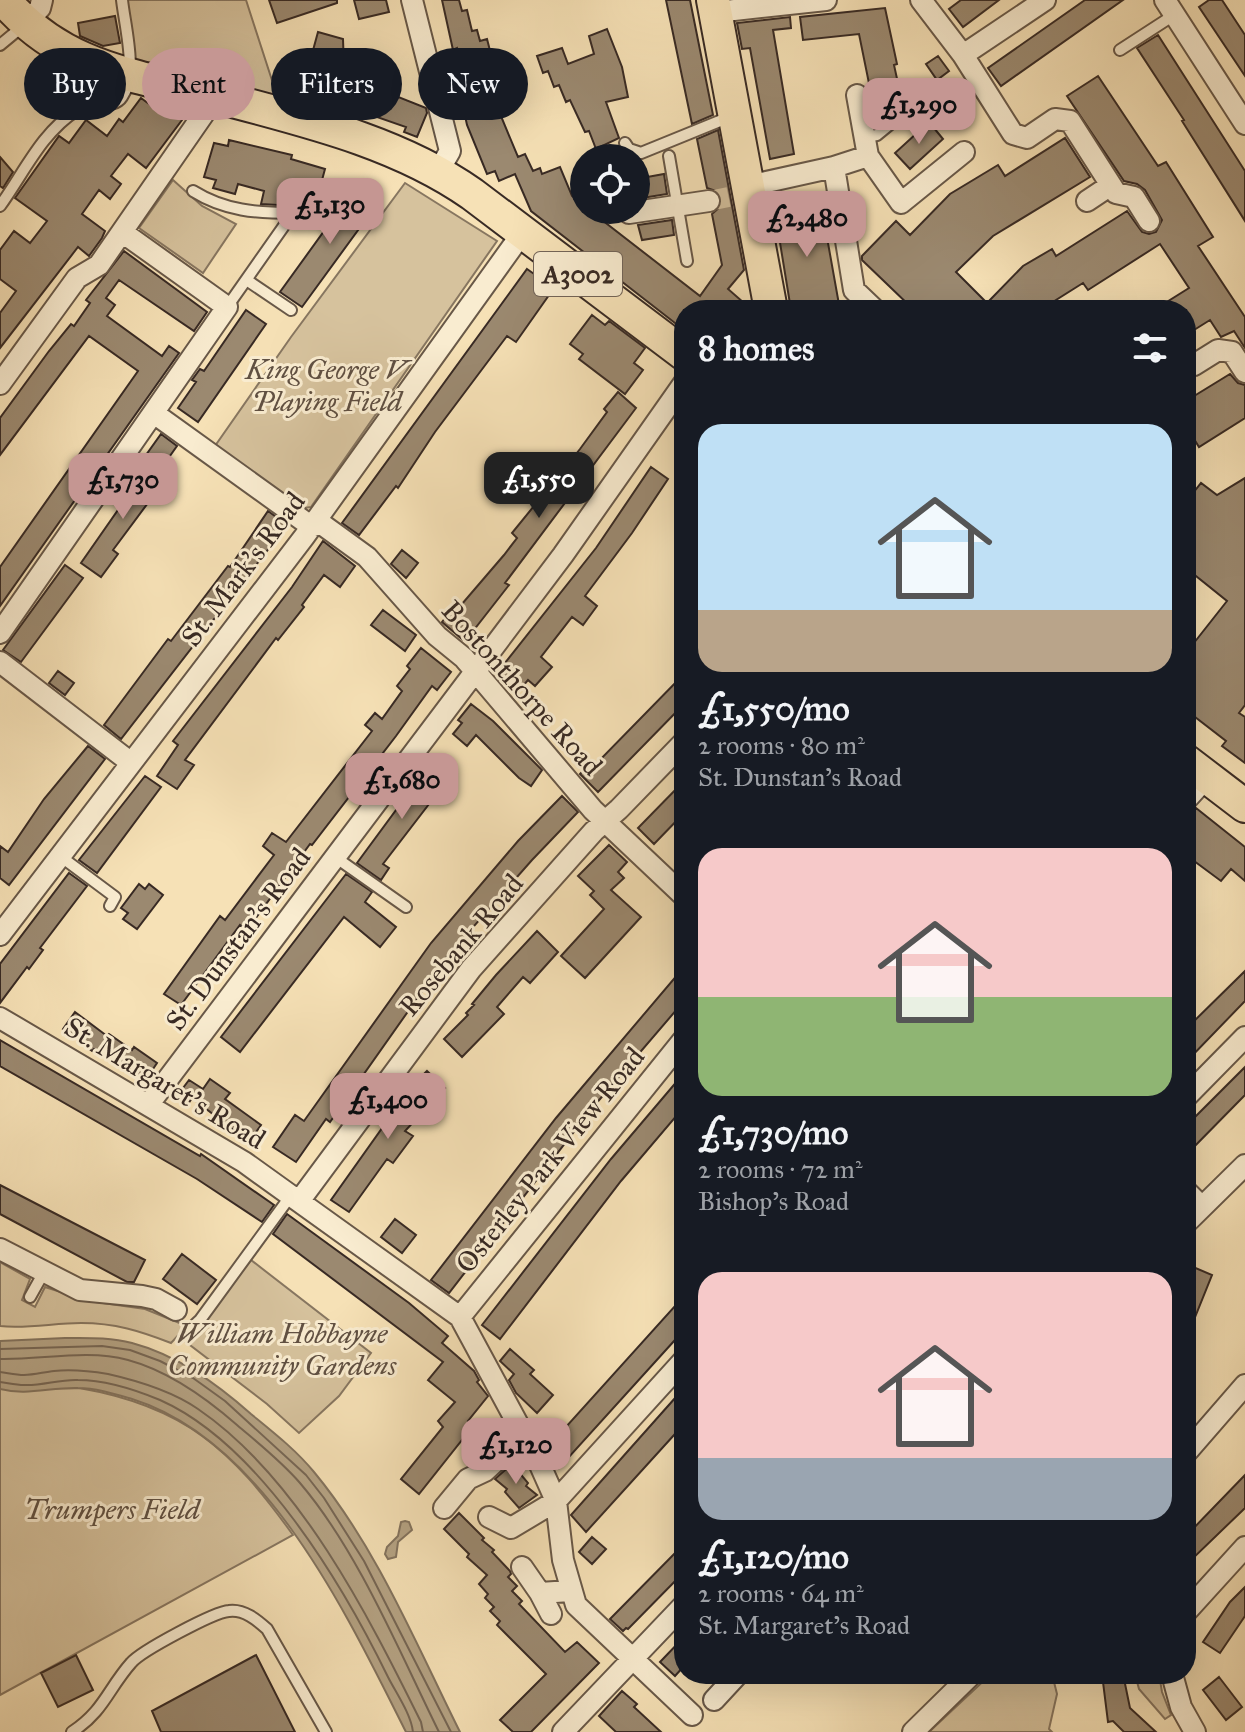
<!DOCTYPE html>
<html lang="en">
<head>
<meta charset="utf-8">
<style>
	:root { --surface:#171b24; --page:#20242c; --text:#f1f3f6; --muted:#9ea1a6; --accent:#c59692 }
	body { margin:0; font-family:"IM FELL Great Primer",serif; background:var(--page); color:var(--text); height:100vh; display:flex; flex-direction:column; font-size:30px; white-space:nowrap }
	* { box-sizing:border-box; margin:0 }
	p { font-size:26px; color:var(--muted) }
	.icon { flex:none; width:44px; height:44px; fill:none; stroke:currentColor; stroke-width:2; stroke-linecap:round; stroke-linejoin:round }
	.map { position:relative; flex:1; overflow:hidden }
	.details { position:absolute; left:674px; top:300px; width:522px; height:1384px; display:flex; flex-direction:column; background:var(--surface); border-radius:32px; box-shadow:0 8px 32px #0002 }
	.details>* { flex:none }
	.banner { position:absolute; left:24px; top:48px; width:530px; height:72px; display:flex; gap:16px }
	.fabs { position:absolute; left:570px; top:144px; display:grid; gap:16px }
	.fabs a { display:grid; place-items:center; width:80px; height:80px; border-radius:50%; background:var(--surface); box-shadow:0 8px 32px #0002; font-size:40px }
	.price { position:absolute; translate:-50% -68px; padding:0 18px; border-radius:16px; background:var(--accent); color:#111; font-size:26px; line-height:52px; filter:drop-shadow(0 2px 4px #0008) }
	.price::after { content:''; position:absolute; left:50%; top:48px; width:24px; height:18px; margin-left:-12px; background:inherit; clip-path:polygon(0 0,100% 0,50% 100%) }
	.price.current { background:#222; color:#fff }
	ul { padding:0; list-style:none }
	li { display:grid; align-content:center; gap:16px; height:424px; padding:0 24px }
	li span { display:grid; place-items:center; height:248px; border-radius:24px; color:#555 }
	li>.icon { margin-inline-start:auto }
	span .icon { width:144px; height:144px; fill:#fffc; stroke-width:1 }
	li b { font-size:34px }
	h2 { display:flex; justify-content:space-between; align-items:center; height:96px; padding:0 24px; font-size:34px }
	.tag { padding:0 28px; border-radius:36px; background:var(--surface); box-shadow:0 8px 32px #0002; font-size:28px; line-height:72px }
	.tag.current { background:var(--accent); color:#111 }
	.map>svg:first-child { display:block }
	.green { fill:#d6c29d; stroke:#877660; stroke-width:2 }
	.water { fill:#b5a384; stroke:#83735e; stroke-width:2 }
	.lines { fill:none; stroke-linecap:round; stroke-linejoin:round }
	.shore { stroke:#766654; stroke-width:2 }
	.building { fill:#9b8970; stroke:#382a24; stroke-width:2 }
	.minor-tunnel { stroke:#d0bc99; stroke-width:20; stroke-dasharray:20 10; stroke-linecap:butt }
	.service-casing { stroke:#685848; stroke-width:14 }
	.minor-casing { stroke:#685848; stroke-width:24 }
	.primary-casing { stroke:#382a24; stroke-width:36 }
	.service { stroke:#f9ecd0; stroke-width:10 }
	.minor { stroke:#f9ecd0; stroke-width:20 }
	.primary { stroke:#f6e1b6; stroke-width:32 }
	.labels { text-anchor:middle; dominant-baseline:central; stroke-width:6; stroke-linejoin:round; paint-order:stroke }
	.shield { fill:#f9ecd0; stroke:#726458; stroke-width:2 }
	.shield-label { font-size:26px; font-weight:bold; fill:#382a24 }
	.park-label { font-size:28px; font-style:italic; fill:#605042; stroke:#f9ecd0 }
	.street-label { font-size:28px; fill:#382a24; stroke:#f9ecd0 }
</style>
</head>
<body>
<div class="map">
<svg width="1245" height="1732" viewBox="0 0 1245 1732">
	<rect width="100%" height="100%" fill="#f6e1b6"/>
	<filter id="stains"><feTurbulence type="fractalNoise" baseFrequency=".0025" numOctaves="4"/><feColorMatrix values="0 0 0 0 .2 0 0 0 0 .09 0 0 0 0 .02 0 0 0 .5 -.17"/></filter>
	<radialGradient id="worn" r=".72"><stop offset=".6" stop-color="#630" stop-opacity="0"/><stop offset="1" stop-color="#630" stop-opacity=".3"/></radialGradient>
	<path class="green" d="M 126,0 L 246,0 L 280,105 L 131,67 Z
		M 173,180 L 202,206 L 236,224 L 203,273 L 139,228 Z
		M 405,183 L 497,241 L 311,507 L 304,508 L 215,446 L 291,337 Z
		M 251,1260 L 371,1353 L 339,1396 L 299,1433 L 267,1404 L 186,1342 Z
		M 0,1262 L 30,1279 L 22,1300 L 35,1307 L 45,1287 L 89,1301 L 145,1309 L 187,1326 L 171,1343 C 140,1331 115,1323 81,1323 C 54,1323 27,1329 0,1326 Z
		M 79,1388 C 185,1406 232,1450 293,1535 L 0,1695 L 0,1389 Z
		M 991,1674 L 1052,1674 L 1057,1694 L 1049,1729 L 1052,1732 L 929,1732 Z
		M 1135,1674 L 1159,1674 L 1162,1692 L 1171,1715 L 1165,1719 L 1139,1689 Z"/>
	<path class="water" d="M 65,1338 C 87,1338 110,1337 132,1343 C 177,1355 216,1383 251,1414 C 273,1432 296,1450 314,1472 C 377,1548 416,1644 460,1732 L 406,1732 C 347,1615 266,1441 132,1399 C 115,1394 96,1388 78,1388 C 51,1387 27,1396 0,1389 L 0,1341 Z
		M 405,1521 L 409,1522 L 412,1530 L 398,1542 L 396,1557 L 388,1559 L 385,1554 L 387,1547 L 398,1536 L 401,1522 Z"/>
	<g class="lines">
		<path class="shore" d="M 0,1349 L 102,1346 L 130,1350 L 160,1361 L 193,1378 L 225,1401 L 306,1475 L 324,1498 L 364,1561 L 451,1732
			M 0,1359 C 42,1360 86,1349 128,1360 C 169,1371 205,1397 237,1425 C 258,1443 281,1461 300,1483 C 358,1551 399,1651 439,1732
			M 0,1372 C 8,1373 16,1375 24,1375 C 34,1375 44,1372 54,1371 C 73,1369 90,1371 108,1374 C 139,1381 172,1391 198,1409 C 299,1478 368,1615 421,1722 L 423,1732
			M 0,1382 C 8,1383 16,1385 24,1385 C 42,1386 60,1379 78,1380 C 105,1380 136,1390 160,1400 C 259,1444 342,1583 388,1677 C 396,1693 411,1714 413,1732"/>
	</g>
	<path class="building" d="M 269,0 L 337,0 L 337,3 L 277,23 Z
		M 354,0 L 386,0 L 389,12 L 359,19 Z
		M 442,0 L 459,0 L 462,11 L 467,10 L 472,31 L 477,30 L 480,41 L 487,39 L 495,70 L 499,69 L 507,107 L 498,109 L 518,157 L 525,154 L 533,171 L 540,168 L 542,174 L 560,167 L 572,196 L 584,206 L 584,210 L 589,210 L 700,296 L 722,265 L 712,214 L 721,206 L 722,200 L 719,192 L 707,188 L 697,139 L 718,130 L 744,270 L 728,289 L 752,310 L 684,310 L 684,330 L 531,211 L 515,174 L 499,181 L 495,171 L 487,174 L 467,125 L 457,78 L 464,77 L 457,48 L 453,50 Z
		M 666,0 L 690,0 L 713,115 L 692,124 Z
		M 961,0 L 999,0 L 963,27 L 949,9 Z
		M 1085,0 L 1123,0 L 1001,86 L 988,68 Z
		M 1209,0 L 1222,0 L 1245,35 L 1245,76 L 1199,7 Z
		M 885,8 L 897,64 L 894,65 L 901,97 L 873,103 L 859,34 L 803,40 L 800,17 Z
		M 115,16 L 120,43 L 103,46 L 80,36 L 78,23 Z
		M 790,17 L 791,28 L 773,30 L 794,154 L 770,159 L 750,48 L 742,49 L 737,23 Z
		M 607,29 L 622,67 L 628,97 L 606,102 L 619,138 L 596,149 L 589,131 L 585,132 L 570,100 L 566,102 L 559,85 L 554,87 L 548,71 L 543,73 L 537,56 L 562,48 L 568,64 L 594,54 L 589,36 Z
		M 318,32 L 343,39 L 344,69 L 391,81 L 388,93 L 426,108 L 427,113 L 417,137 L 404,132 L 406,127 L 371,115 L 373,110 L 338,101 L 336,105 L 305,96 L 314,66 L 309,65 Z
		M 1158,35 L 1245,171 L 1245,221 L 1182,121 L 1184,120 L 1137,48 Z
		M 938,56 L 949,71 L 937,80 L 926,64 Z
		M 1098,76 L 1158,166 L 1166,162 L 1213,237 L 1198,246 L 1245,317 L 1245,348 L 1234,331 L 1221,337 L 1210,320 L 1186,335 L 1186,310 L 1154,310 L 1189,288 L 1160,244 L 1088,290 L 1083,283 L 1040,310 L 914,310 L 862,260 L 862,256 L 896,221 L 910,235 L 950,194 L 998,165 L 1005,176 L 1065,138 L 1090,177 L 993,236 L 956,272 L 987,303 L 1023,266 L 1052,249 L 1056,256 L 1127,211 L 1142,232 L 1149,234 L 1156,232 L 1162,220 L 1145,190 L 1137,184 L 1124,181 L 1067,96 Z
		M 141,98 L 153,107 L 158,102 L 182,120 L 146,168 L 128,154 L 111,176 L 121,184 L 110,199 L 99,190 L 82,214 L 105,231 L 102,238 L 89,256 L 78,247 L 0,348 L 0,313 L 16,291 L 0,279 L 0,250 L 14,231 L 30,243 L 47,221 L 15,198 L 59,136 L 69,143 L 86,120 L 107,136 L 119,119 L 123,122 Z
		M 929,122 L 943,139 L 910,169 L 895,153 Z
		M 229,140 L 292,155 L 291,159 L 325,169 L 315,206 L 280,196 L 278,205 L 261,204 L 264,191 L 238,184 L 235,194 L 213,188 L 216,180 L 204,177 L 214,143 L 228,146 Z
		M 0,157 L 13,172 L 3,188 L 0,186 Z
		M 664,174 L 667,194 L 636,199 L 636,179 Z
		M 358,184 L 380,200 L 302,307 L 280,292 Z
		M 821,204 L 840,310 L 791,310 L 775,212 Z
		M 672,220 L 674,235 L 642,240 L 638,225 Z
		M 124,251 L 207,312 L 194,331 L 119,280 L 106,298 L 115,305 L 107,316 L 162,356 L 169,346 L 179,353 L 0,606 L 0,567 L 138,371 L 89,336 L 0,455 L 0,418 L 49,351 L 71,324 L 74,326 L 90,303 L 86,300 Z
		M 527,269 L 554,288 L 516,342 L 507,336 L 435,432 L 398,488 L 396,486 L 359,535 L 342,523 Z
		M 246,310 L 266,324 L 198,422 L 178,408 L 196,382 L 192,380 L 200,369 L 204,371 Z
		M 592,315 L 605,325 L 609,321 L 645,348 L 634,363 L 643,370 L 625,394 L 579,359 L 583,354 L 570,344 Z
		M 1230,374 L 1238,383 L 1245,385 L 1245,418 L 1199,447 L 1186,426 L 1186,401 Z
		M 618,392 L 636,408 L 505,583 L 509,585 L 466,640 L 463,640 L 442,622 L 453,608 L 456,611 L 504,555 L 517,538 L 512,533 L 547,490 L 544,487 L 555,474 L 558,477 L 580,449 L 607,412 L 604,409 Z
		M 161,434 L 177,446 L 162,467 L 146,455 Z
		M 150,464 L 168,476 L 113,550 L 118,554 L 101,577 L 81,563 Z
		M 651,467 L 668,479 L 632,533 L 585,596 L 597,606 L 583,625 L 572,617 L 541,657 L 552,667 L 535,686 L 528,680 L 523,686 L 519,683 L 514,688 L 497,673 L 596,548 Z
		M 1245,478 L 1245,705 L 1239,713 L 1245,717 L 1245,763 L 1222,746 L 1226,741 L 1186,710 L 1186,653 L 1227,601 L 1186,568 L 1186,502 L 1201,483 L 1217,495 Z
		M 268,511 L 287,525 L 121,739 L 104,725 L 168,639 L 171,641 L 228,566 L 230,567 Z
		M 323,541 L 355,566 L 340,587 L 324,575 L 302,605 L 304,607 L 278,640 L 276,638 L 185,760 L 194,765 L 177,789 L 157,776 L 178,745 L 173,741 L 292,587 Z
		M 402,550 L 418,563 L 406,578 L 391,564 Z
		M 65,565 L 83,578 L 21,662 L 3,650 Z
		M 383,610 L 416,635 L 405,651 L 371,625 Z
		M 421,648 L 451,672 L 437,690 L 432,686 L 396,736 L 312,845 L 310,844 L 247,930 L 240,925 L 181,1005 L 164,994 L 220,916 L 225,920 L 274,855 L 263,846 L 272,833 L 286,842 L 372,731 L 365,725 L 375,713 L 382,719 L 402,691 L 397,686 L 410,669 L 407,666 Z
		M 58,671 L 74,683 L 65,695 L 49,683 Z
		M 684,674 L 684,704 L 598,792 L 580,774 L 590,764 L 593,767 Z
		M 471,704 L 493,721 L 542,770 L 531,786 L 519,778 L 476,735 L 467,746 L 453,734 L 462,723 L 458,720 Z
		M 88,746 L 105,759 L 9,885 L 0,878 L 0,846 L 8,852 L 44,799 Z
		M 430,764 L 449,778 L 383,864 L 389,868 L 381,880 L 357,863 Z
		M 145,776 L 161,787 L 97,873 L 79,860 Z
		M 684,781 L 684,813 L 654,844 L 638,828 Z
		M 562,796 L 578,812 L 532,860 L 445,959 L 330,1122 L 326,1119 L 296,1162 L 273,1147 L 295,1115 L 304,1121 L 431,943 L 518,841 Z
		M 1196,808 L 1245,847 L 1245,881 L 1231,869 L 1221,881 L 1186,855 L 1186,816 Z
		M 609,845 L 627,862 L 618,872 L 624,878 L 611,890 L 641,917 L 585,978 L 561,956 L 604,909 L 590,895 L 594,891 L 578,876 Z
		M 69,873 L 87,886 L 40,948 L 43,950 L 29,969 L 27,967 L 0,1003 L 0,964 Z
		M 346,874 L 372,892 L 365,902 L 396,927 L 380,947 L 344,917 L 240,1052 L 221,1037 Z
		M 139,884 L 145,889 L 149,884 L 163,895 L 137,929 L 123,919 L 128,913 L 121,908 Z
		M 537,931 L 558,952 L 530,983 L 523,977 L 497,1007 L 504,1014 L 462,1057 L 444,1039 L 468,1015 L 466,1013 L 474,1005 L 472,1004 L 496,975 Z
		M 684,967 L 684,1001 L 594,1106 L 449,1293 L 431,1280 L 556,1118 Z
		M 1245,971 L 1245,1001 L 1186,1062 L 1186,1029 Z
		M 75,1012 L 107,1036 L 109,1034 L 132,1050 L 134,1047 L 157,1063 L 145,1081 L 94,1049 L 92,1051 L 63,1029 Z
		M 0,1040 L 200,1156 L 201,1154 L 274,1205 L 262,1222 L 197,1179 L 0,1066 Z
		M 1245,1067 L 1245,1095 L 1186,1155 L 1186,1126 Z
		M 427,1071 L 445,1088 L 405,1131 L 413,1136 L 393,1163 L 387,1159 L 349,1212 L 331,1200 L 395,1110 L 411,1094 L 407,1091 Z
		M 684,1073 L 684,1107 L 621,1181 L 500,1339 L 482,1325 L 611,1159 Z
		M 210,1079 L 230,1093 L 225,1099 L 261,1125 L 249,1142 L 192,1098 L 188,1104 L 177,1096 L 189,1080 L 203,1089 Z
		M 0,1185 L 145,1260 L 134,1282 L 127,1282 L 0,1214 Z
		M 287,1214 L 409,1303 L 448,1336 L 442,1343 L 474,1371 L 479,1380 L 477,1382 L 488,1396 L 468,1421 L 473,1426 L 419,1494 L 401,1479 L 443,1427 L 438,1421 L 455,1402 L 428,1380 L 443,1362 L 273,1234 Z
		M 395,1219 L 416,1235 L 402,1253 L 381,1237 Z
		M 182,1254 L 216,1280 L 197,1304 L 163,1279 Z
		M 1186,1264 L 1212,1275 L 1187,1337 L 1186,1337 Z
		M 684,1296 L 684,1330 L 559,1468 L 546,1449 Z
		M 510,1349 L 534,1370 L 530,1374 L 553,1395 L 537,1413 L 516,1393 L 509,1380 L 514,1374 L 500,1361 Z
		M 684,1388 L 684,1424 L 586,1532 L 571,1515 Z
		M 512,1464 L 528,1483 L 526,1486 L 537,1495 L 519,1508 L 505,1492 L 507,1489 L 495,1479 Z
		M 1245,1475 L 1245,1508 L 1186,1565 L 1186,1536 Z
		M 459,1513 L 484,1538 L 482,1540 L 494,1550 L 492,1552 L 510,1571 L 511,1574 L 508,1577 L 517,1586 L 512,1591 L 522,1601 L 519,1604 L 565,1652 L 577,1642 L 599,1663 L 531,1732 L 513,1732 L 500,1720 L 546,1674 L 497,1625 L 500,1621 L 490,1611 L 494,1607 L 485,1598 L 488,1594 L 479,1584 L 487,1575 L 467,1557 L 469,1554 L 444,1529 Z
		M 592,1537 L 606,1549 L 592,1564 L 579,1552 Z
		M 684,1544 L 684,1572 L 628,1629 L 626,1628 L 623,1631 L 610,1619 Z
		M 1245,1587 L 1245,1616 L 1220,1653 L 1203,1642 L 1230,1602 Z
		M 684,1637 L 684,1666 L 675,1676 L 660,1662 Z
		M 76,1655 L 93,1690 L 58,1707 L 41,1673 Z
		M 256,1655 L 295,1732 L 161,1732 L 152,1711 Z
		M 1102,1674 L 1123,1674 L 1130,1708 L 1156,1732 L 1124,1732 L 1113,1721 L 1108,1722 Z
		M 1219,1677 L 1242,1707 L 1226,1720 L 1203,1690 Z
		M 622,1691 L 637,1704 L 634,1707 L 661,1732 L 616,1732 L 599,1716 Z"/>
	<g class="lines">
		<path class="minor-tunnel" d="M 709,201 L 733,196"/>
		<defs>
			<path id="service" d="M 0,45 L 23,26
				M 1120,50 L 1174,15
				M 865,137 L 877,135 L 916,103
				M 625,143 L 629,149 L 641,153 L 732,116
				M 669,156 L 687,261
				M 193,191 C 225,211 257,213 293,213 L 227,307
				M 0,206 C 24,173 41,133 77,110 C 89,102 114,110 122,97 C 138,74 125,27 122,0
				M 248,281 L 291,310
				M 60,856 L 115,897 L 110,906
				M 335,857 L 406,907
				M 30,1297 L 44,1272
				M 186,1333 L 200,1320 L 292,1194
				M 72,1732 C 104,1711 108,1689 131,1663 C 141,1651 214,1612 229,1611 C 244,1609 257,1620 267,1629 L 326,1732"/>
			<path id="minor" d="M 412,0 L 450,151 L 438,172
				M 921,0 L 963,55 L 1013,134 L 1027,138 L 1055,119 L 1070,121 L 1116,193 L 1134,197 L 1149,221
				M 1165,0 L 1245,124
				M 716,12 L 826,0
				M 26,23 L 40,8 L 42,0
				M 963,55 L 1045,0
				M 857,95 L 868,156 L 901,203 L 964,152
				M 834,167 L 854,290 L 875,310
				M 748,186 L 834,167 L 868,156
				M 1087,201 L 1111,185
				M 629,213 L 709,201
				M 1194,365 L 1218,350 L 1232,352 L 1245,372
				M 0,384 L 77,278 L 99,265 L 207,109 L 211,96
				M 155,414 L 312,527
				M 316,520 L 367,557 L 437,636 L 464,658 L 593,810 L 684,896
				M 0,633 L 227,307 L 122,232
				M 0,662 L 130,762
				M 1186,800 L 1207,777
				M 0,935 L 304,537 L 523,232
				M 0,1018 L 244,1162 L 460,1317 L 540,1465 L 556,1501 L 563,1560 L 576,1605 L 692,1715
				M 1186,1097 L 1245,1037
				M 149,1104 L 563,555 L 684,383
				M 1186,1191 L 1202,1207
				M 300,1200 L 471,969 L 594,831 L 619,809 L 684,742
				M 1186,1223 L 1245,1165
				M 0,1249 L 80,1290 L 142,1296 L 156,1299 L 176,1310
				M 460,1317 L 684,1039
				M 1186,1453 L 1245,1385
				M 444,1508 L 468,1479 L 485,1471 L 524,1435
				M 489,1517 L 511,1528 L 556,1501 L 684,1360
				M 522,1567 L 540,1593 L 570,1591
				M 540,1593 L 551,1614
				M 1186,1612 L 1245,1547
				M 1172,1674 L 1181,1707 L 1195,1732
				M 714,1700 L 738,1674
				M 563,1732 L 684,1605
				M 913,1732 L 972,1674"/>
			<path id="primary" d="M 4,0 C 62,67 129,74 210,95 C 299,119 395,140 472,194 L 684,354
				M 713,0 L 771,310
				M 1186,761 L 1245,806"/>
		</defs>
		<use href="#service" class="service-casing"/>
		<use href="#minor" class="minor-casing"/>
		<use href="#primary" class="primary-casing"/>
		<use href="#service" class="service"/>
		<use href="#minor" class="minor"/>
		<use href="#primary" class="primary"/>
	</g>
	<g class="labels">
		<rect class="shield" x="534" y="252" width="88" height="44" rx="6"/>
		<g class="shield-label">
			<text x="578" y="274">A3002</text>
		</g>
		<g class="park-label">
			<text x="327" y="369">King George V<tspan x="327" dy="32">Playing Field</tspan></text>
			<text x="282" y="1333">William Hobbayne<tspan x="282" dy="32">Community Gardens</tspan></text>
			<text x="112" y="1509">Trumpers Field</text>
		</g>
		<g class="street-label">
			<text transform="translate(243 569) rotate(-53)">St. Mark's Road</text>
			<text transform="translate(522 688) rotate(48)">Bostonthorpe Road</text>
			<text transform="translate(238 939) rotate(-53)">St. Dunstan's Road</text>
			<text transform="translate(461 945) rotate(-50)">Rosebank Road</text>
			<text transform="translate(165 1083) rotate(31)">St. Margaret's Road</text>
			<text transform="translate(550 1160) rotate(-51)">Osterley Park View Road</text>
		</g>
	</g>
	<rect width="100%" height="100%" filter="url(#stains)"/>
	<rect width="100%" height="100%" fill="url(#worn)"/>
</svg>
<div class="fabs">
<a><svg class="icon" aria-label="locate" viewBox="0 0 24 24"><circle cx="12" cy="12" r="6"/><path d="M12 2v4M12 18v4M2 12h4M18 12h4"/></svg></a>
</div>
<b class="price" style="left:919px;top:146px">£1,290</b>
<b class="price" style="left:330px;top:246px">£1,130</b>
<b class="price" style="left:807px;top:259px">£2,480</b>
<b class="price current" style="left:539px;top:520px">£1,550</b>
<b class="price" style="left:123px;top:521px">£1,730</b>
<b class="price" style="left:402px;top:821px">£1,680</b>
<b class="price" style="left:388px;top:1141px">£1,400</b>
<b class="price" style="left:516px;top:1486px">£1,120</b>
<div class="banner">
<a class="tag">Buy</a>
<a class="tag current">Rent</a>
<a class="tag">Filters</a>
<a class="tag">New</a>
</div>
<section class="details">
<h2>8 homes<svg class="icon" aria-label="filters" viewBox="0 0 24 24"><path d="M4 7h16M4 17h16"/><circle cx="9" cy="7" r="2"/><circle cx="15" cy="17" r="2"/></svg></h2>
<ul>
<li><span style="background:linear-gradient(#bfe0f5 75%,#b9a48a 0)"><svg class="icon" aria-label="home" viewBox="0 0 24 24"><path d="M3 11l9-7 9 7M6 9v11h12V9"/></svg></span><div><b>£1,550/mo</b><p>2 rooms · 80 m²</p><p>St. Dunstan's Road</p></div></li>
<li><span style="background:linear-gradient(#f6c9c9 60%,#8fb573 0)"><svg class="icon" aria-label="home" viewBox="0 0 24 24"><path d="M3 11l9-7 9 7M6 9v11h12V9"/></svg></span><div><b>£1,730/mo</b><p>2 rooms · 72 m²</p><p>Bishop's Road</p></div></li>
<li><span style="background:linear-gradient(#f6c9c9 75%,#9aa5b1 0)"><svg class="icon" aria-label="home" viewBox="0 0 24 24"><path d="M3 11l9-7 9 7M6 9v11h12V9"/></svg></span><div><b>£1,120/mo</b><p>2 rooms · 64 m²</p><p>St. Margaret's Road</p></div></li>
</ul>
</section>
</div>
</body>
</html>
